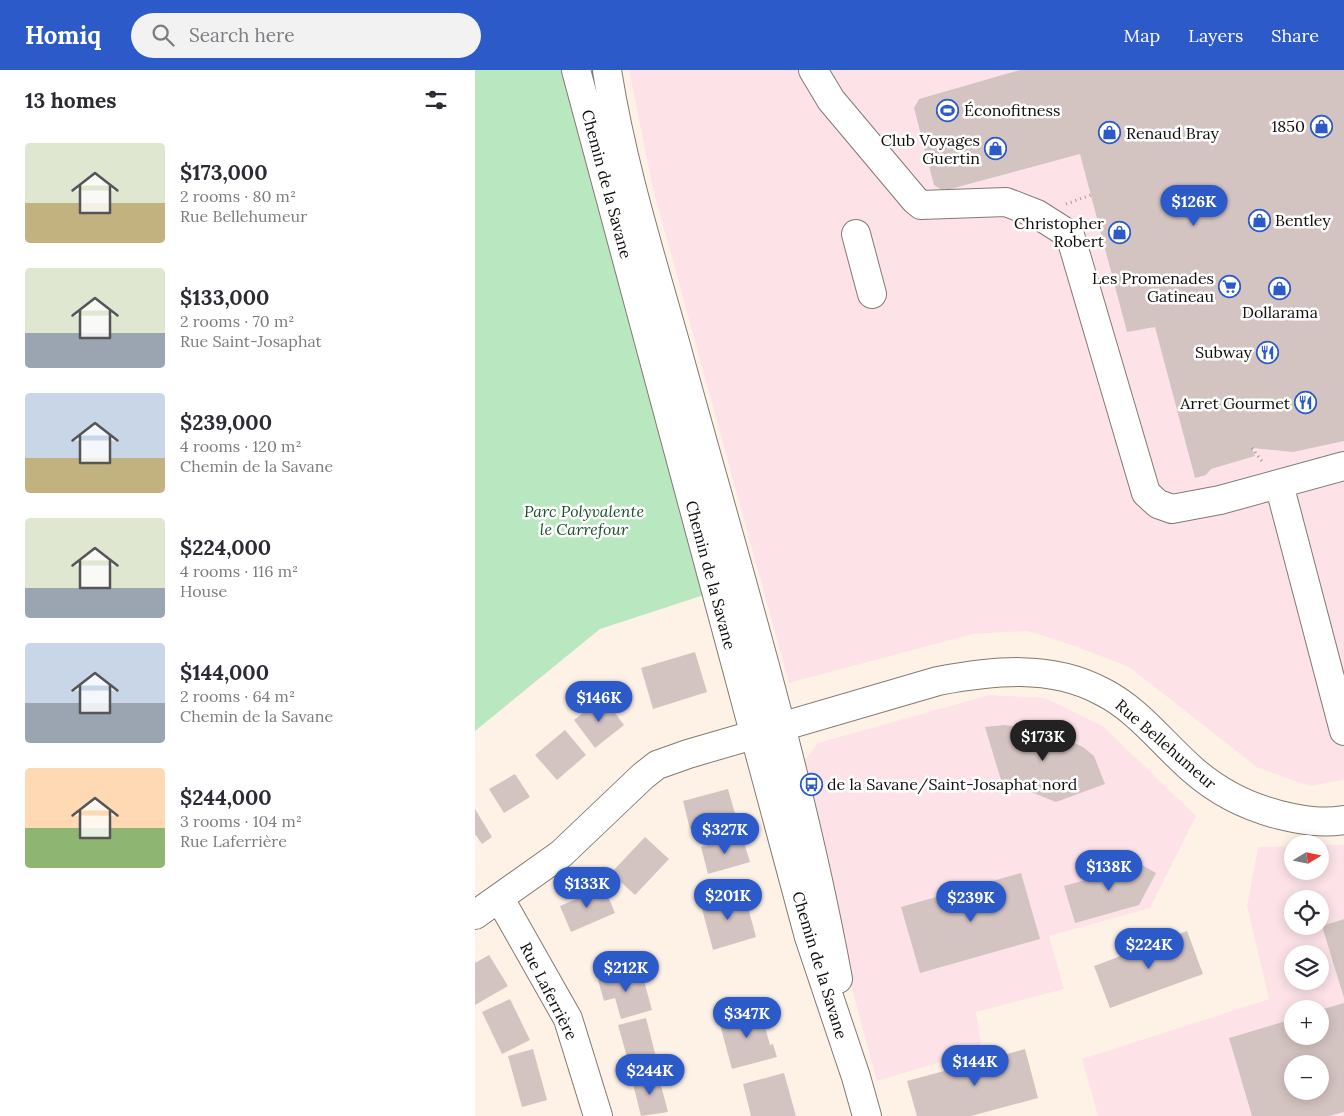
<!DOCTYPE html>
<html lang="en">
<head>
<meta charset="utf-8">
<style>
	:root { --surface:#fff; --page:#f2f2f3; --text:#2b2b33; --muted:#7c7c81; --accent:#2c5ac9 }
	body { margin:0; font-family:Lora,serif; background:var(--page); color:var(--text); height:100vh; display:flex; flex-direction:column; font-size:19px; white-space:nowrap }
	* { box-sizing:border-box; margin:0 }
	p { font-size:16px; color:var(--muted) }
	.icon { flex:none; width:28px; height:28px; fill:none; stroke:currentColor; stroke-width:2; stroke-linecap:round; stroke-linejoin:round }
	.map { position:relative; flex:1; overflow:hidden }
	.panel { display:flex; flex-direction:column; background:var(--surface); width:475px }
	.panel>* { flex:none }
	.needle { width:32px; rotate:80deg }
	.tools { position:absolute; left:809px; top:765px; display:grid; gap:10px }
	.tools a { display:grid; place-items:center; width:45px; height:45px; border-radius:50%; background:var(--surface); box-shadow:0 2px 12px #0003; font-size:25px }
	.price { position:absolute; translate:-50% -42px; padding:0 11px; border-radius:18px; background:var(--accent); color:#fff; font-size:16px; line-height:32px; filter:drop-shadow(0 1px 2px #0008) }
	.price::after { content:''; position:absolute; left:50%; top:30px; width:15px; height:11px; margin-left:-8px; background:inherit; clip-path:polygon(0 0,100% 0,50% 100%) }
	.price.on { background:#222; color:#fff }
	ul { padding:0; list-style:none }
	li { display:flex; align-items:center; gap:15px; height:125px; padding:0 25px }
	li span { display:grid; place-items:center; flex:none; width:140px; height:100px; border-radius:5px; color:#555 }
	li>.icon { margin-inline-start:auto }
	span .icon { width:60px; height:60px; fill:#fffc; stroke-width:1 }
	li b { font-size:21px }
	h2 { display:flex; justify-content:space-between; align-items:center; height:60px; padding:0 25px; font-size:21px }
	header { display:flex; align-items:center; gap:30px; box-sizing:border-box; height:70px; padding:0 25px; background:var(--accent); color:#fff }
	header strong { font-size:24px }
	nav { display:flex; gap:28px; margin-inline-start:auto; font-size:18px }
	.search { width:350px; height:45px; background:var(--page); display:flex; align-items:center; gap:12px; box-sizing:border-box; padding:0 18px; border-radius:28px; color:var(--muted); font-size:19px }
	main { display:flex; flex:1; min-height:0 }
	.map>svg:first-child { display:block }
	.commercial { fill:#fde3e7; fill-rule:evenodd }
	.green { fill:#b9e7c0 }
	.building { fill:#d4c4c1; fill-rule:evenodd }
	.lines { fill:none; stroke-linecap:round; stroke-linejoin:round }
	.minor-casing { stroke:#847970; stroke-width:30 }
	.path { stroke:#a0978f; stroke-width:3; stroke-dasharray:1 4; stroke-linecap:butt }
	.minor { stroke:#fff; stroke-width:28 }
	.labels { text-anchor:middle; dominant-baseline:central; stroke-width:5; stroke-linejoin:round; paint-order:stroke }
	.poi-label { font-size:16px; fill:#110d0a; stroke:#fff; text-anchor:end }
	.street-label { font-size:16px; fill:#110d0a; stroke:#fff }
	.park-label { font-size:16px; font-style:italic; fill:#195028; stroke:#fff }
</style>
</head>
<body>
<header>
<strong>Homiq</strong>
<div class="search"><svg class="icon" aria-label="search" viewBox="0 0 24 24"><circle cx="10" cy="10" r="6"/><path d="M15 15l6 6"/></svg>Search here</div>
<nav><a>Map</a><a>Layers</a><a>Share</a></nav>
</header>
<main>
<section class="panel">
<h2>13 homes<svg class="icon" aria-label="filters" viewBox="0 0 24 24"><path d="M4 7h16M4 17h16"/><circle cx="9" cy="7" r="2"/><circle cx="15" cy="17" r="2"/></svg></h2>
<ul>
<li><span style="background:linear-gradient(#dfe7d0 60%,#c2b280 0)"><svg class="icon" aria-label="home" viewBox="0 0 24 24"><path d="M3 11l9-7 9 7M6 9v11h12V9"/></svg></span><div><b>$173,000</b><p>2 rooms · 80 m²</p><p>Rue Bellehumeur</p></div></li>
<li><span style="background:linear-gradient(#dfe7d0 65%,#9aa5b1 0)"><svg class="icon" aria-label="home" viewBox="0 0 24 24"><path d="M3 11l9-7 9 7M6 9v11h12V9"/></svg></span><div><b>$133,000</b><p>2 rooms · 70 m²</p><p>Rue Saint-Josaphat</p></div></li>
<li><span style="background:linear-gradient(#c9d6e8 65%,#c2b280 0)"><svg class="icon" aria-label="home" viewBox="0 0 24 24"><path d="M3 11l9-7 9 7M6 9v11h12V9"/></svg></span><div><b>$239,000</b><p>4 rooms · 120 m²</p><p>Chemin de la Savane</p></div></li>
<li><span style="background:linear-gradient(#dfe7d0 70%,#9aa5b1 0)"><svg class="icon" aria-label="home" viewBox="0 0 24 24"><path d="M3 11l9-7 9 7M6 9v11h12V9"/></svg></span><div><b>$224,000</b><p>4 rooms · 116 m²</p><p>House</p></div></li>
<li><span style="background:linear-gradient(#c9d6e8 60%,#9aa5b1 0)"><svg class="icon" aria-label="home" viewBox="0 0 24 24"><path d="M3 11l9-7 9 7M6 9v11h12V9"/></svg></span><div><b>$144,000</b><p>2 rooms · 64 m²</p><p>Chemin de la Savane</p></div></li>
<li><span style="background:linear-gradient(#ffd9b3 60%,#8fb573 0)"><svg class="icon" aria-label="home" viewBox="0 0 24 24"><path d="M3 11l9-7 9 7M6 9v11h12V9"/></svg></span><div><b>$244,000</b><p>3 rooms · 104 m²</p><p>Rue Laferrière</p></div></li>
</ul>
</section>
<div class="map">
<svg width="869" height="1046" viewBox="0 0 869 1046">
	<rect width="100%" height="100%" fill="#fef2e7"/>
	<path class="commercial" d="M 154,0 L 869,0 L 869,710 L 835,716 L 783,698 L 654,597 L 602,577 L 553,561 L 498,564 L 314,613 L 178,119 Z
		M 514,625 L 570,628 L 628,656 L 721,746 L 675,838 L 574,866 L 589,919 L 501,942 L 507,980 L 402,1011 L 356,842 L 326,695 L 343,673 Z
		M 845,775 L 869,775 L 869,1046 L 623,1046 L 607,989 L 794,929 L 772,836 L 783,777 L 817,776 L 818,801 L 845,801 ZM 818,829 L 845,829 L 845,856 L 818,856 ZM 818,884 L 845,884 L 845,911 L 818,911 ZM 818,939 L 845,939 L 845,966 L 818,966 ZM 818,994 L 845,994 L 845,1021 L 818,1021 Z"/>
	<path class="green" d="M 0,0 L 101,0 L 241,521 L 125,559 L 0,661 Z"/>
	<path class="building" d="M 545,0 L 869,0 L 869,371 L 818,382 L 777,378 L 780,386 L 736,399 L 731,405 L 720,408 L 680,257 L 652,262 L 605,84 L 468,121 L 459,115 L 439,38 L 444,29 Z
		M 220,582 L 232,622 L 178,639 L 166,598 Z
		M 128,627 L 149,655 L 120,678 L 99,650 Z
		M 529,655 L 569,659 L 608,677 L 619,686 L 630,714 L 581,732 L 526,710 L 510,657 Z
		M 90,660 L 111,685 L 82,710 L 60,685 Z
		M 40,704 L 55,727 L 29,743 L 14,719 Z
		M 253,719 L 261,747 L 215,759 L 208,731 Z
		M 0,739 L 17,767 L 7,774 L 0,764 Z
		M 267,766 L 275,792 L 233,804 L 226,777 Z
		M 170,767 L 194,789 L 160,825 L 136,803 Z
		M 654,788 L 681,803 L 664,835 L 600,853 L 589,816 L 646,800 Z
		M 546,803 L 565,869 L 445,903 L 426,837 Z
		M 129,817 L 140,843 L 96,862 L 85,836 Z
		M 269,823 L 281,867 L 238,880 L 226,835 Z
		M 869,849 L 869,928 L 847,856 Z
		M 712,861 L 728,904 L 635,938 L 619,896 Z
		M 14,885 L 33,916 L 0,935 L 0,893 Z
		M 161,899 L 165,912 L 169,911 L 177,940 L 146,949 L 140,928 L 129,931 L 123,910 Z
		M 35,929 L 55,970 L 27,984 L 7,942 Z
		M 869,933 L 869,1042 L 854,1046 L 777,1046 L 754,968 L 818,949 L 818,966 L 845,966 L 845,940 ZM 818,994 L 845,994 L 845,1021 L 818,1021 Z
		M 290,939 L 293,952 L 289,953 L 295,975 L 298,974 L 302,987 L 257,999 L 244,951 Z
		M 171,948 L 181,987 L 154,994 L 143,955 Z
		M 58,979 L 72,1030 L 47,1037 L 33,986 Z
		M 550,979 L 563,1028 L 496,1046 L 442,1046 L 432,1011 Z
		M 309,1003 L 321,1046 L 276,1046 L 268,1014 Z
		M 183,1004 L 193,1042 L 166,1046 L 157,1010 Z"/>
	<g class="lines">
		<defs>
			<path id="minor" d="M 101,0 L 334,867 L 381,1007 L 392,1046
				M 132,0 C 147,96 177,190 203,283 C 260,491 324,698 363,909
				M 338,0 L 356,30 L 440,130 L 446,135 L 531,132 L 562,144 L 595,165 L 671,423 L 683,434 L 697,439 L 745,430 L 869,396
				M 381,164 L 397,224
				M 804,414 L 869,661
				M 25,829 L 93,949 L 123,1046
				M 0,845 L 86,784 L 168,706 L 182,695 L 213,684 L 463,611 C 517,601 575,594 626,621 C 663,639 688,674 718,700 C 743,722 773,737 805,745 C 826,750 847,754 869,750"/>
		</defs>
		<use href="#minor" class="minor-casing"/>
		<path class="path" d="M 591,134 L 616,125
			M 777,378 L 789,394"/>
		<use href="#minor" class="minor"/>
	</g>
	<defs>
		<symbol id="stadium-ring" viewBox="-11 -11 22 22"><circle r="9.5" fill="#fff" stroke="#2c5ac9" stroke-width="1.5"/><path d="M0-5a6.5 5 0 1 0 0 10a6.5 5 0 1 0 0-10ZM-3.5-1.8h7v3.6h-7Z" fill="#2c5ac9"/></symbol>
		<symbol id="shop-ring" viewBox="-11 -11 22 22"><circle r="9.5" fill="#fff" stroke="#2c5ac9" stroke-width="1.5"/><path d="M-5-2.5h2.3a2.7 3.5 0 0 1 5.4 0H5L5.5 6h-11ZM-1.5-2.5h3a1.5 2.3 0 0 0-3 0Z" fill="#2c5ac9"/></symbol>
		<symbol id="supermarket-ring" viewBox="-11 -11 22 22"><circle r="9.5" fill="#fff" stroke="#2c5ac9" stroke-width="1.5"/><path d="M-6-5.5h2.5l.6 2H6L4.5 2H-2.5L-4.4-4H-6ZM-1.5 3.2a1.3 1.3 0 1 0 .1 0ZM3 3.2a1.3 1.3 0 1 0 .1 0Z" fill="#2c5ac9"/></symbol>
		<symbol id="restaurant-ring" viewBox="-11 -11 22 22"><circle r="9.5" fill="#fff" stroke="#2c5ac9" stroke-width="1.5"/><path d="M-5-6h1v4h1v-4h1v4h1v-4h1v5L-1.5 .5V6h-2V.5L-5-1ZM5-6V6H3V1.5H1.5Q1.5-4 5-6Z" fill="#2c5ac9"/></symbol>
		<symbol id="bus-ring" viewBox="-11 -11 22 22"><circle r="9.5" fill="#fff" stroke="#2c5ac9" stroke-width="1.5"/><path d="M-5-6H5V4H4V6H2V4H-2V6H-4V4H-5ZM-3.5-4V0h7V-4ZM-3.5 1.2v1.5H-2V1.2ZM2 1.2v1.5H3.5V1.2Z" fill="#2c5ac9"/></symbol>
	</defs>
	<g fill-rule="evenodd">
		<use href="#stadium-ring" x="460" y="28" width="25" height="25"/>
		<use href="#shop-ring" x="834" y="44" width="25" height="25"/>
		<use href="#shop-ring" x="622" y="50" width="25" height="25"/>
		<use href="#shop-ring" x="508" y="66" width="25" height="25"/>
		<use href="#shop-ring" x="772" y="138" width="25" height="25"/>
		<use href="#shop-ring" x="632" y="150" width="25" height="25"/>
		<use href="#supermarket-ring" x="742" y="204" width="25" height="25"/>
		<use href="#shop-ring" x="792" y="206" width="25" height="25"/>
		<use href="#restaurant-ring" x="780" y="270" width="25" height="25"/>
		<use href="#restaurant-ring" x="818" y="320" width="25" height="25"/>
		<use href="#bus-ring" x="324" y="702" width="25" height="25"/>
	</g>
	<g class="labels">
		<g class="poi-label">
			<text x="489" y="40" text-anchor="start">Éconofitness</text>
			<text x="830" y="56">1850</text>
			<text x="651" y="63" text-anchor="start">Renaud Bray</text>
			<text x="505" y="70">Club Voyages<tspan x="505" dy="18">Guertin</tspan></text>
			<text x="800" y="150" text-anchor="start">Bentley</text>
			<text x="629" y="153">Christopher<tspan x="629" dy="18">Robert</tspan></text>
			<text x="739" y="208">Les Promenades<tspan x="739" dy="18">Gatineau</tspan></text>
			<text x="805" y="242" text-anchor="middle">Dollarama</text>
			<text x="777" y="282">Subway</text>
			<text x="815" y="333">Arret Gourmet</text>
			<text x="352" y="714" text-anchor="start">de la Savane/Saint-Josaphat nord</text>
		</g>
		<g class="street-label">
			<text transform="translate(132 114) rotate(75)">Chemin de la Savane</text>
			<text transform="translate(236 505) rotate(75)">Chemin de la Savane</text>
			<text transform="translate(691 674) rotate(41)">Rue Bellehumeur</text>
			<text transform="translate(345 895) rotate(73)">Chemin de la Savane</text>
			<text transform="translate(74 921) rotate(63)">Rue Laferrière</text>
		</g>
		<g class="park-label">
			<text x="109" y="441">Parc Polyvalente<tspan x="109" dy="18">le Carrefour</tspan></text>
		</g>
	</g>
</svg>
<div class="tools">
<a><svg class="needle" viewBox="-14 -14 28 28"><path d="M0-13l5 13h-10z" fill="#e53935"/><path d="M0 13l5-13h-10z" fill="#7c7c81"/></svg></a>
<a><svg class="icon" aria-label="locate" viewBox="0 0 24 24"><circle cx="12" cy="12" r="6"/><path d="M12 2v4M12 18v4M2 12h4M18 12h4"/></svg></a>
<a><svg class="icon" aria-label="layers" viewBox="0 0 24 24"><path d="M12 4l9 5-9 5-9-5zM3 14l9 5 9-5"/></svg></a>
<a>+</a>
<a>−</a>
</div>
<b class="price" style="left:719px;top:157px">$126K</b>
<b class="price" style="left:124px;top:653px">$146K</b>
<b class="price on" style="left:568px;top:692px">$173K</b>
<b class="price" style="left:250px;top:785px">$327K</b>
<b class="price" style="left:634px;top:822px">$138K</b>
<b class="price" style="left:112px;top:839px">$133K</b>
<b class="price" style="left:253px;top:851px">$201K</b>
<b class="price" style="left:496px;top:853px">$239K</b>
<b class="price" style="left:674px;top:900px">$224K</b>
<b class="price" style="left:151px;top:923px">$212K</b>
<b class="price" style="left:272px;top:969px">$347K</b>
<b class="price" style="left:500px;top:1017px">$144K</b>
<b class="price" style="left:175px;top:1026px">$244K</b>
</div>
</main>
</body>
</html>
